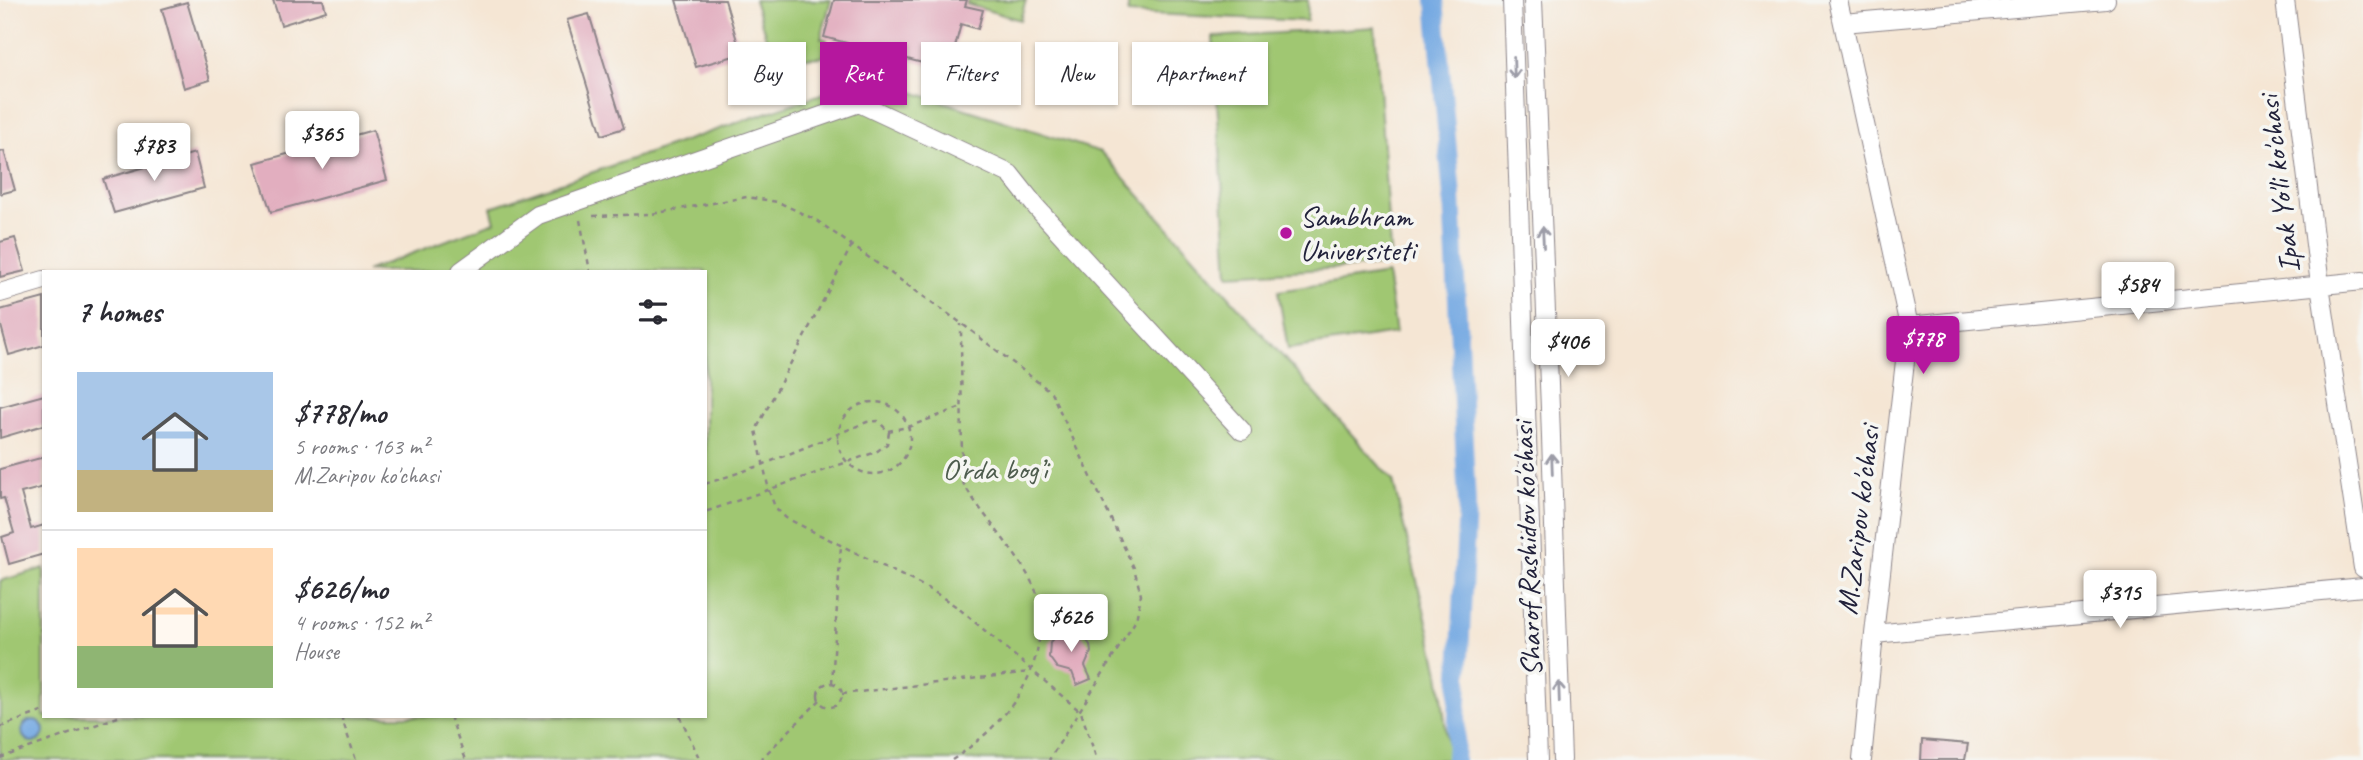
<!DOCTYPE html>
<html lang="en">
<head>
<meta charset="utf-8">
<style>
	:root { --surface:#fff; --page:#f7f7f7; --text:#2b2b33; --muted:#7c7c81; --line:#e1e1e2; --accent:#b5179e }
	body { margin:0; font-family:Caveat,sans-serif; background:var(--page); color:var(--text); height:100vh; display:flex; flex-direction:column; font-size:26px; white-space:nowrap }
	* { box-sizing:border-box; margin:0 }
	p { font-size:23px; color:var(--muted) }
	.icon { flex:none; width:38px; height:38px; fill:none; stroke:currentColor; stroke-width:2; stroke-linecap:round; stroke-linejoin:round }
	.map { position:relative; flex:1; overflow:hidden }
	.side { position:absolute; left:42px; top:270px; width:665px; height:448px; display:flex; flex-direction:column; background:var(--surface); border-radius:0px; box-shadow:0 2px 5px #0004 }
	.side>* { flex:none }
	.top-card { position:absolute; left:728px; top:42px; width:665px; height:63px; display:flex; gap:14px }
	.price { position:absolute; translate:-50% -60px; padding:0 16px; border-radius:7px; background:#fff; color:#222; font-size:23px; line-height:46px; filter:drop-shadow(0 2px 4px #0008) }
	.price::after { content:''; position:absolute; left:50%; top:42px; width:21px; height:16px; margin-left:-10px; background:inherit; clip-path:polygon(0 0,100% 0,50% 100%) }
	.price.selected { background:var(--accent); color:#fff }
	ul { padding:0; list-style:none }
	li { display:flex; align-items:center; gap:21px; height:175px; padding:0 35px }
	li+li { border-top:2px solid var(--line) }
	li span { display:grid; place-items:center; flex:none; width:196px; height:140px; border-radius:0px; color:#555 }
	li>.icon { margin-inline-start:auto }
	span .icon { width:84px; height:84px; fill:#fffc; stroke-width:1 }
	li b { font-size:30px }
	h2 { display:flex; justify-content:space-between; align-items:center; height:84px; padding:0 35px; font-size:30px }
	.pill { padding:0 24px; border-radius:0px; background:var(--surface); box-shadow:0 2px 5px #0004; font-size:24px; line-height:63px }
	.pill.selected { background:var(--accent); color:#fff }
	.map>svg:first-child { display:block }
	.green { fill:#a0c772; stroke:#617456; stroke-width:2 }
	.water { fill:#75a9e2; stroke:#4c668e; stroke-width:2 }
	.lines { fill:none; stroke-linecap:round; stroke-linejoin:round }
	.canal { stroke:#75a9e2; stroke-width:18 }
	.building { fill:#e2aebf }
	.minor-casing { stroke:#8c8488; stroke-width:20 }
	.path { stroke:#8c8488; stroke-width:2.5; stroke-dasharray:5 5; stroke-linecap:butt }
	.minor { stroke:#fff; stroke-width:18 }
	.oneway { stroke:#9c9ca7 }
	.poi-dot { fill:#b5179e; stroke:#f6f6f2; stroke-width:2.5 }
	.labels { text-anchor:middle; dominant-baseline:central; stroke-width:7; stroke-linejoin:round; paint-order:stroke }
	.street-label { font-size:30px; fill:#22223b; stroke:#f6f6f2 }
	.poi-label { font-size:30px; fill:#22223b; stroke:#f6f6f2; text-anchor:start }
	.park-label { font-size:30px; fill:#4e5c4e; stroke:#f6f6f2 }
</style>
</head>
<body>
<div class="map">
<svg width="2363" height="760" viewBox="0 0 2363 760">
	<rect width="100%" height="100%" fill="#f6f6f2"/>
	<filter id="ink" filterUnits="userSpaceOnUse"><feTurbulence type="fractalNoise" baseFrequency=".0143" numOctaves="2"/><feDisplacementMap in="SourceGraphic" scale="14" xChannelSelector="R" yChannelSelector="G"/><feConvolveMatrix kernelMatrix="1 2 1 2 8 2 1 2 1" color-interpolation-filters="sRGB"/></filter>
	<filter id="wash" filterUnits="userSpaceOnUse"><feTurbulence type="fractalNoise" baseFrequency=".00686" numOctaves="4" result="noise"/><feDisplacementMap in="SourceGraphic" scale="28" xChannelSelector="R" yChannelSelector="G"/><feGaussianBlur stdDeviation="1.57" result="paint"/><feColorMatrix in="noise" values="0 0 0 0 0 0 0 0 0 0 0 0 0 0 0 0 0 1.4 0 .05"/><feComposite in="paint" operator="in"/></filter>
	<g filter="url(#wash)">
		<rect width="100%" height="100%" fill="#f5e6d4"/>
		<path class="green" d="M 754,0 L 831,0 L 821,38 L 827,40 L 823,57 L 785,59 L 770,50 Z
			M 968,0 L 1026,0 L 1020,20 L 966,4 Z
			M 1128,0 L 1308,0 L 1307,21 L 1128,13 Z
			M 1375,27 L 1391,265 L 1228,275 L 1213,37 Z
			M 868,78 L 1101,152 L 1393,481 L 1439,672 L 1448,747 L 1448,760 L 0,760 L 0,581 L 44,568 L 44,716 L 705,716 L 705,271 L 366,271 L 495,222 L 491,207 Z
			M 1387,274 L 1396,333 L 1288,349 L 1278,291 Z"/>
		<path class="water" d="M22 731a11 11 0 1 1 22 0a11 11 0 1 1-22 0Z"/>
		<g class="lines">
			<path class="canal" d="M 1435,0 L 1452,197 L 1467,505 L 1455,760"/>
		</g>
		<g id="blocks">
			<path class="building" d="M 273,0 L 323,0 L 326,11 L 281,25 Z
				M 676,0 L 725,0 L 741,54 L 696,67 Z
				M 834,0 L 967,0 L 965,6 L 983,10 L 978,29 L 961,24 L 949,70 L 824,37 Z
				M 187,2 L 210,80 L 184,88 L 162,9 Z
				M 589,14 L 624,128 L 602,135 L 567,20 Z
				M 373,130 L 387,180 L 271,212 L 255,163 Z
				M 4,151 L 15,190 L 0,194 L 0,152 Z
				M 195,153 L 204,188 L 114,213 L 103,179 Z
				M 15,238 L 25,271 L 0,277 L 0,242 Z
				M 44,298 L 44,345 L 9,355 L 0,322 L 0,310 Z
				M 44,395 L 44,425 L 0,438 L 0,407 Z
				M 44,457 L 44,487 L 21,493 L 31,529 L 44,525 L 44,554 L 9,564 L 2,537 L 14,533 L 4,498 L 0,499 L 0,469 Z
				M 1067,629 L 1081,633 L 1090,645 L 1091,652 L 1085,666 L 1091,679 L 1077,685 L 1072,672 L 1057,668 L 1049,657 L 1050,642 L 1060,631 Z
				M 1922,740 L 1968,744 L 1965,760 L 1921,760 Z"/>
		</g>
	</g>
	<g filter="url(#ink)">
		<use href="#blocks" fill-opacity="0" stroke="#8c8488" stroke-width="2"/>
		<g class="lines">
			<defs>
				<path id="minor" d="M 1512,0 L 1538,760
					M 1533,0 L 1550,408 L 1562,760
					M 1838,0 L 1909,326 L 1874,634 L 1862,760
					M 2285,0 L 2320,285 L 2363,568
					M 1843,23 L 2106,0
					M 461,271 L 538,215 L 859,103 L 1010,174 L 1037,208 L 1242,431
					M 0,293 L 44,280
					M 1909,326 L 2363,281
					M 1874,634 L 2363,587"/>
			</defs>
			<use href="#minor" class="minor-casing"/>
			<path class="path" d="M 593,216 L 651,214 L 747,197 L 778,202 L 816,220 L 961,323 L 1051,392 L 1134,568 L 1141,595 L 1136,620 L 1049,760
				M 580,220 L 590,271
				M 852,245 L 756,430 L 769,491 L 775,507 L 786,518 L 931,590 L 957,607 L 1081,712 L 1097,760
				M838 438a36 36 0 1 1 72 0a36 36 0 1 1-72 0Z
				M 888,431 L 908,427 L 962,407
				M 705,484 L 762,465 L 867,422 L 878,421 L 889,432 L 887,444 L 876,452 L 705,512
				M 832,683 L 841,545
				M818 695a12 12 0 1 1 24 0a12 12 0 1 1-24 0Z
				M 842,694 L 1030,672
				M 341,716 L 356,760
				M 450,716 L 466,760
				M 680,716 L 700,760
				M 0,727 L 44,711
				M 0,758 L 121,716
				M 760,760 L 820,700
				M 952,760 C 1000,728 1040,683 1040,623 C 1040,614 1041,604 1038,596 C 1022,555 984,520 962,481 L 961,324"/>
			<use href="#minor" class="minor"/>
		</g>
		<defs><path id="oneway-shaft" d="M-6 0H5M1.5-3L5.5 0L1.5 3" fill="none" stroke-width="1.6" stroke-linecap="round" stroke-linejoin="round" transform="scale(1.75)"/></defs>
		<g class="oneway">
			<use href="#oneway-shaft" transform="translate(1514 68) rotate(88)"/>
			<use href="#oneway-shaft" transform="translate(1543 237) rotate(-93)"/>
			<use href="#oneway-shaft" transform="translate(1552 464) rotate(-92)"/>
			<use href="#oneway-shaft" transform="translate(1559 692) rotate(-92)"/>
		</g>
	</g>
	<circle class="poi-dot" cx="1286" cy="233" r="7"/>
	<g class="labels">
		<g class="street-label">
			<text transform="translate(2279 184) rotate(-97)">Ipak Yo'li ko'chasi</text>
			<text transform="translate(1858 520) rotate(-83)">M.Zaripov ko'chasi</text>
			<text transform="translate(1527 549) rotate(-92)">Sharof Rashidov ko'chasi</text>
		</g>
		<g class="poi-label">
			<text x="1300" y="216">Sambhram<tspan x="1300" dy="34">Universiteti</tspan></text>
		</g>
		<g class="park-label">
			<text x="995" y="469">O’rda bog’i</text>
		</g>
	</g>
</svg>
<b class="price" style="left:322px;top:171px">$365</b>
<b class="price" style="left:154px;top:183px">$783</b>
<b class="price" style="left:2138px;top:322px">$584</b>
<b class="price selected" style="left:1923px;top:376px">$778</b>
<b class="price" style="left:1568px;top:379px">$406</b>
<b class="price" style="left:2120px;top:630px">$315</b>
<b class="price" style="left:1071px;top:654px">$626</b>
<div class="top-card">
<a class="pill">Buy</a>
<a class="pill selected">Rent</a>
<a class="pill">Filters</a>
<a class="pill">New</a>
<a class="pill">Apartment</a>
</div>
<section class="side">
<h2>7 homes<svg class="icon" aria-label="filters" viewBox="0 0 24 24"><path d="M4 7h16M4 17h16"/><circle cx="9" cy="7" r="2"/><circle cx="15" cy="17" r="2"/></svg></h2>
<ul>
<li><span style="background:linear-gradient(#a9c7e8 70%,#c2b280 0)"><svg class="icon" aria-label="home" viewBox="0 0 24 24"><path d="M3 11l9-7 9 7M6 9v11h12V9"/></svg></span><div><b>$778/mo</b><p>5 rooms · 163 m²</p><p>M.Zaripov ko'chasi</p></div></li>
<li><span style="background:linear-gradient(#ffd9b3 70%,#8fb573 0)"><svg class="icon" aria-label="home" viewBox="0 0 24 24"><path d="M3 11l9-7 9 7M6 9v11h12V9"/></svg></span><div><b>$626/mo</b><p>4 rooms · 152 m²</p><p>House</p></div></li>
</ul>
</section>
</div>
</body>
</html>
